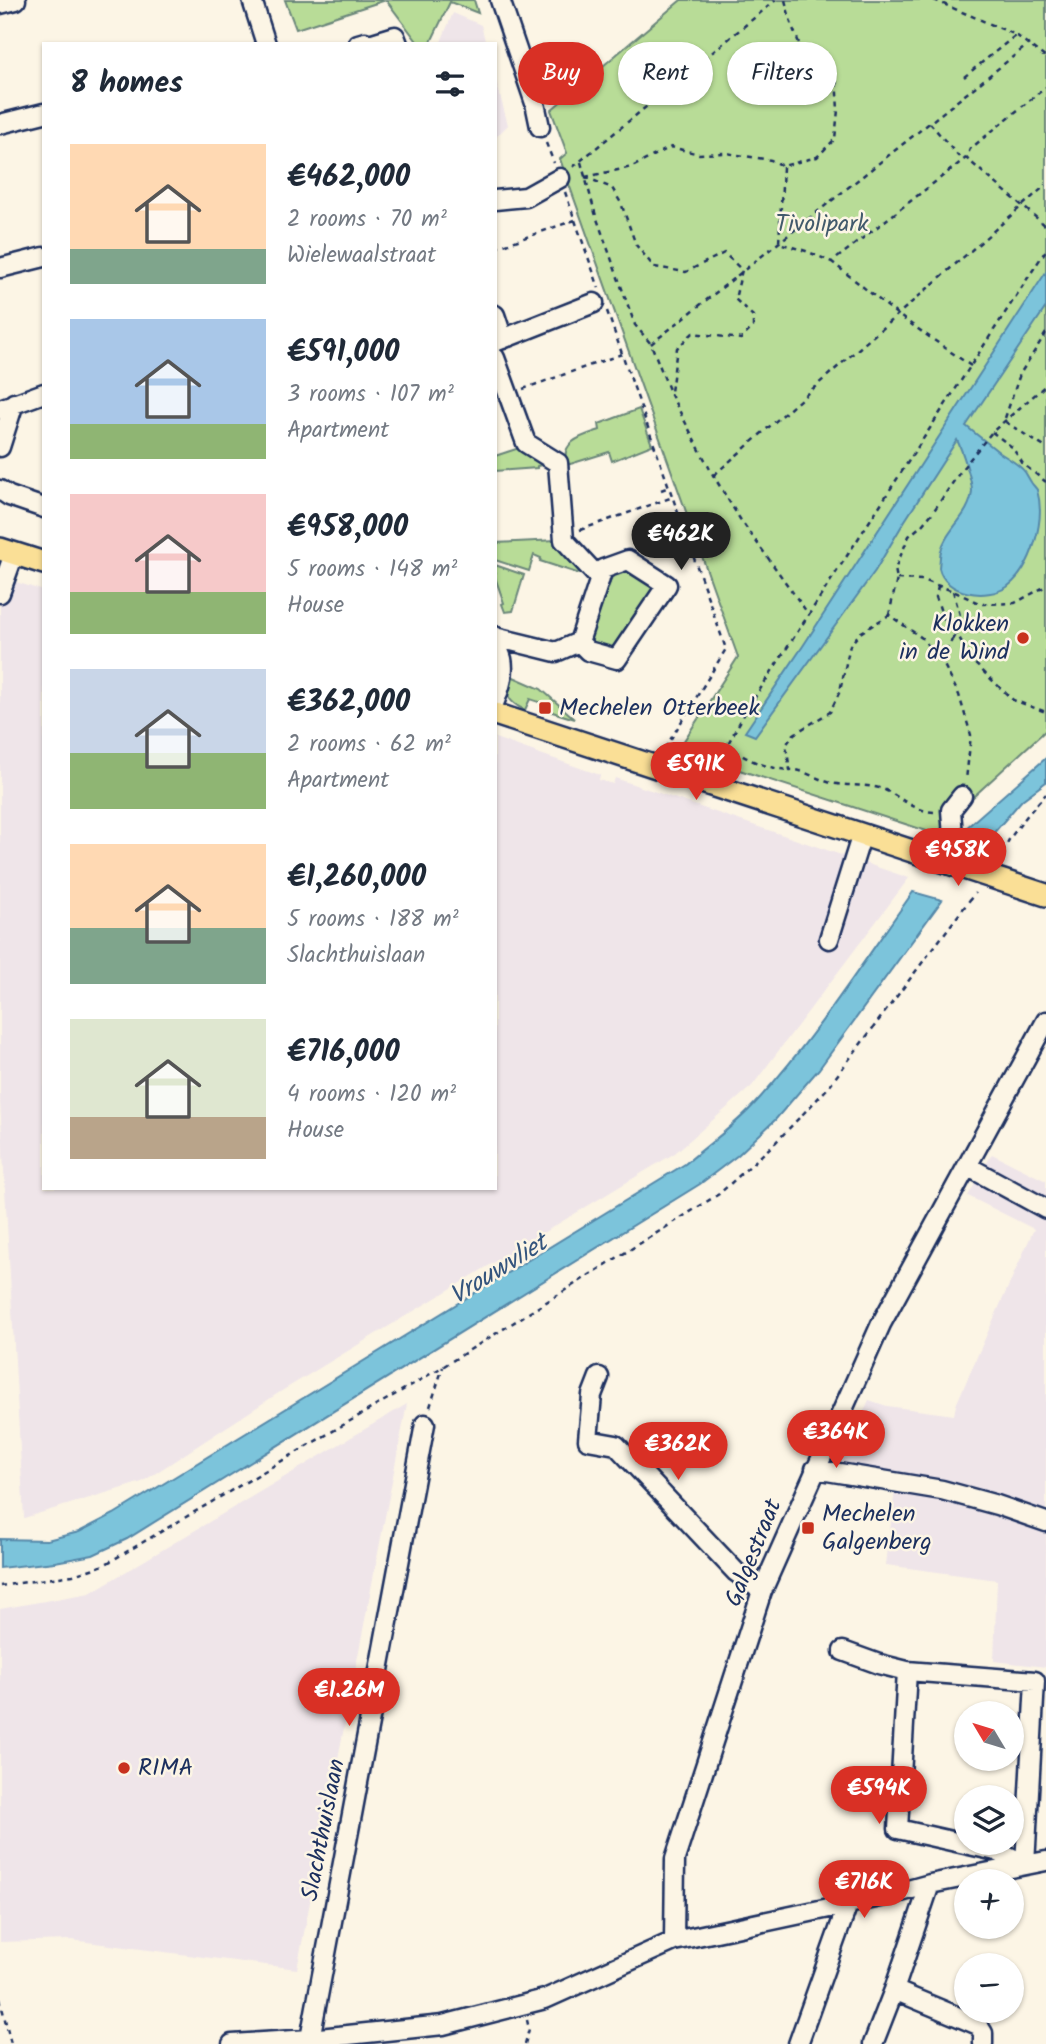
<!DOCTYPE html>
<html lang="en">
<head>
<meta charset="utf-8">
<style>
	:root { --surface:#fff; --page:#f6f6f7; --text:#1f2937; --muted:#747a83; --accent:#d93025 }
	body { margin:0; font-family:Kalam,sans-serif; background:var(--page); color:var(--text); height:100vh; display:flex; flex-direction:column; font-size:26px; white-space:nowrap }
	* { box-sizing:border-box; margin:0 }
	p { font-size:23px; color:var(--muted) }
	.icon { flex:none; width:38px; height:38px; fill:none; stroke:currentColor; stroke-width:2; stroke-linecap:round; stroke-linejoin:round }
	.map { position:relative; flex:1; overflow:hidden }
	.details { position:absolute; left:42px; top:42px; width:455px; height:1148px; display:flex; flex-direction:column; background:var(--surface); border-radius:0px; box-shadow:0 2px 5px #0004 }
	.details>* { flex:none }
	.banner { position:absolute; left:518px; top:42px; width:422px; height:63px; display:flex; gap:14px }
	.needle { width:46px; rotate:308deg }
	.fabs { position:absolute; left:954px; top:1701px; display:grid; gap:14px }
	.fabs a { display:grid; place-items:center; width:70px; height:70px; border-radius:50%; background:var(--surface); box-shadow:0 2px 5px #0004; font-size:35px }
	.price { position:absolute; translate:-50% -60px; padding:0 16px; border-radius:24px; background:var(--accent); color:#fff; font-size:23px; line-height:46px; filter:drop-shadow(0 2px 4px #0008) }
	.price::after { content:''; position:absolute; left:50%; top:42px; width:21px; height:16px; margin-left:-10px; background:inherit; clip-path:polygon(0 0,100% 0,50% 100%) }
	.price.current { background:#222; color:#fff }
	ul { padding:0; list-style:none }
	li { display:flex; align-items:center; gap:21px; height:175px; padding:0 28px }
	li span { display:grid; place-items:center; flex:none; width:196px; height:140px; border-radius:0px; color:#555 }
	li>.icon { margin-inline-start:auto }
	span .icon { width:84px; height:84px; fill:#fffc; stroke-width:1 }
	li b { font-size:30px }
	h2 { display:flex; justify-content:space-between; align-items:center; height:84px; padding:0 28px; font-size:30px }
	.pill { padding:0 24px; border-radius:32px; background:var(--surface); box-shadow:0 2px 5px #0004; font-size:24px; line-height:63px }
	.pill.current { background:var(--accent); color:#fff }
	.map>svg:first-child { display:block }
	.built { fill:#efe5e9 }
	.green { fill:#b8dc97; stroke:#6a867a; stroke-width:2 }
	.water { fill:#7bc4db; stroke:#5588a9; stroke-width:2 }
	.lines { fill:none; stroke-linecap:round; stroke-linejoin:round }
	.minor-casing { stroke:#1b2f5e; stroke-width:23 }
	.major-casing { stroke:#1b2f5e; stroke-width:26 }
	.path { stroke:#1b2f5e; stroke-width:2.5; stroke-dasharray:5 5; stroke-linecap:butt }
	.minor { stroke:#fcf5e5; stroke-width:18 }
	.major { stroke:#fadf96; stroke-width:21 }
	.path-bridge { stroke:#1b2f5e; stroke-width:2.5; stroke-dasharray:5 5; stroke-linecap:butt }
	.poi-dot { fill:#c8321e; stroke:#fcf5e5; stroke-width:2.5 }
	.labels { text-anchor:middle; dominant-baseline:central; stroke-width:5; stroke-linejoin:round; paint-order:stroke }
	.park-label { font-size:24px; fill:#425a6c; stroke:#fcf5e5 }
	.poi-label { font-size:24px; fill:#1b2f5e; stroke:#fcf5e5; text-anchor:start }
	.street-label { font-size:24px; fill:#1b2f5e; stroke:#fcf5e5 }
	.water-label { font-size:26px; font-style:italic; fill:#33547d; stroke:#fcf5e5 }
</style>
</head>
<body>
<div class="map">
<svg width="1046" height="2044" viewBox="0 0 1046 2044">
	<rect width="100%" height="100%" fill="#fcf5e5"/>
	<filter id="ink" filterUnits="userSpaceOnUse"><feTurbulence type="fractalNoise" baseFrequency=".0143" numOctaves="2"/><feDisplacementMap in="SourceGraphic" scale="14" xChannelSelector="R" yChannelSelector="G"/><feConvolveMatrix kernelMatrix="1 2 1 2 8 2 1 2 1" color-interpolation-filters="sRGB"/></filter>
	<g filter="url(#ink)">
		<path class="built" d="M 453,13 L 481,25 L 486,44 L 440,44 Z
			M 495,77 L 508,125 L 495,138 Z
			M 0,577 L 44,591 L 44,1188 L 495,1188 L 495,738 L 600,775 L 599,780 L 613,784 L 615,778 L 909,878 L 752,1086 L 675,1153 L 280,1392 L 142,1482 L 24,1518 L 0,1102 Z
			M 992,1154 L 1046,1181 L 1046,1667 L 994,1661 L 997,1580 L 886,1565 L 895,1489 L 838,1465 L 869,1400 L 887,1406 L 954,1415 L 956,1405 L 987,1334 L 1034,1229 L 968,1196 Z
			M 407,1404 L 297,1969 L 71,1940 L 0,1942 L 0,1609 L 90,1593 Z"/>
		<path class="green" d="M 285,0 L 474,0 L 478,13 L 450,2 L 430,44 L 419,44 L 386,0 L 296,29 Z
			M 681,0 L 1046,0 L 1046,730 L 972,798 L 936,834 L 678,750 L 738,657 L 560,159 L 567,153 L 551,110 Z
			M 639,409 L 652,445 L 612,461 L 609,452 L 567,465 C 559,442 582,436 600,430 L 599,424 Z
			M 519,448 L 548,464 L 537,466 L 537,468 L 495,471 L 495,456 Z
			M 557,540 L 589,577 L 540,561 L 541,558 L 534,555 L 529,571 L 495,560 L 495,543 Z
			M 495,565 L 524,575 L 513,611 L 505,612 L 502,604 L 504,603 L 495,577 Z
			M 627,569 L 655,587 L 613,649 L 592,643 L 590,639 L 613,574 Z
			M 509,675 L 541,689 L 575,719 L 546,710 L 548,705 L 530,699 L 525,710 C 507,702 505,694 509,675 Z"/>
		<path class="water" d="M 1046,272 L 1046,307 L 966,426 C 977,435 989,444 1000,453 C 1009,459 1019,464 1025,472 C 1027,475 1029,479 1031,482 C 1031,483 1037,489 1037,490 C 1046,520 1032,568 1007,587 C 987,600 945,595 939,568 C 939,567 940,558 940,557 C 942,531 970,518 972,491 C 972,480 962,450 957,440 L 904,522 L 875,571 L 755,736 L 745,732 L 803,646 Z
			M 1046,758 L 1046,782 L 1022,800 L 991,836 L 966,828 Z
			M 913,892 L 942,900 L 819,1069 L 775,1120 L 738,1155 L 700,1184 L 127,1539 L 93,1555 L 55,1562 L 0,1568 L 0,1539 L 47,1540 L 79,1532 L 114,1514 L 685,1164 C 710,1143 737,1124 758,1100 C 816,1036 863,962 913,892 Z"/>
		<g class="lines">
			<defs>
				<path id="minor" d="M 252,0 L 266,44
					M 500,0 L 535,103 L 540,127
					M 0,4 L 16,0
					M 358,44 L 365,42 L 369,44 L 395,36 L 398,44
					M 0,124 L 44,113
					M 495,200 L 526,197 L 560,178
					M 0,268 L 44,257
					M 495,315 L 503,339
					M 495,342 L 594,303
					M 495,358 L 526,443 L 558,463 L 564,540 L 600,579
					M 0,409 L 44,393
					M 0,447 L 14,403
					M 0,490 L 9,496 L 44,508
					M 0,593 L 14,554
					M 495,636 C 495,645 500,651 502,659 C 505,673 500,688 495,701
					M 495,637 L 556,652 L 579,642 L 603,569 L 628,560 L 667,585 L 617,659 L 588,651 L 579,642
					M 941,860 L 953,836 L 951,810 L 962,796
					M 829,939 L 862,834
					M 967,1166 L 1046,1209
					M 599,1377 L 592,1395 L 588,1440 L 616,1445 L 736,1572 L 762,1591
					M 815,1469 L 942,1490 L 997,1505 L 1046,1522
					M 843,1651 L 879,1664 L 907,1671 L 1035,1681 L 1025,1865 L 996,1851 L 898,1829 L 907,1671
					M 674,1941 L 675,1859 L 762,1591 L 881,1324 L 1046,1021
					M 894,1990 L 978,2025 L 983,2033 L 983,2044
					M 310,2039 L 425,1424
					M 232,2044 L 310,2039 L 443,2025 L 545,1999 L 674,1941 L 890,1895 L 930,1884 L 1046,1861
					M 798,2044 L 848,1904
					M 873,2044 L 894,1990 L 930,1884"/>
				<path id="major" d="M 0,549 L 44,563
					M 495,714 L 1046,895"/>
			</defs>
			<use href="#minor" class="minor-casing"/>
			<use href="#major" class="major-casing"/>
			<path class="path" d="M 934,0 L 1016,35 L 1046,58
				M 964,77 L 1016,35
				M 930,123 L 958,156 L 966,158 L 1046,226
				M 546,143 L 554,163
				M 581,162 L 596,216 L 635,325 L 651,344 L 671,395 L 713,475 L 740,519 L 809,615
				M 573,167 L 776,0
				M 783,167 L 779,243 L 806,251 L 832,262
				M 585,177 L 632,167 L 671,147 L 699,154 L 726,153 L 771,160 L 783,166 L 817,157 L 835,139 L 838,110 L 836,77 L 822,62 L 799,43 L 792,26 L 785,0
				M 585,177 L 612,188 L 621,203 L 636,245 L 654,267 L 686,272 L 724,253 L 742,270 L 735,299 L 753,316 L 753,327 L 741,339 L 693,333 L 677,348 L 671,392
				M 565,192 L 599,288
				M 495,248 L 575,220
				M 607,311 L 726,649 L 664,750
				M 1046,333 L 1020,374 L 1004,421 L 1046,448
				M 651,344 L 1029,44
				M 971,366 L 898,315 L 832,262 L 966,158 L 970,149 L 1046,87
				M 523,389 L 622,354
				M 992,432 L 1012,447 L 1023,464 L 1046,482
				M 714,475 L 1046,185
				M 661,490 L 669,487
				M 580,530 L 673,497
				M 897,579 L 923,580 L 953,591 L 981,604 L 1015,603 L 1046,586
				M 938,586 L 936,597 L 943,618 L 959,637 L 970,659 L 1013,700 L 1046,712
				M 953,591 L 962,622
				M 889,615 L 897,579 L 895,569 L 909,536 L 922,525 L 933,512 L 962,469 L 992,432 L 1046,385
				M 940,660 L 952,640
				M 726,745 C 745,759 767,769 790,770
				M 714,769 L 746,711 L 1046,250
				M 934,812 C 914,811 902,798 885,790 C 868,783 848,787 831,783 C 819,780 800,768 790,770 L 786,745 L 794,734 L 830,712 L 840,691 L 850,645 L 860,633 L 889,615 L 922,638 L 944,665 L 959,695 L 971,735 L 966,780
				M 997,861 L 1010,838 L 1029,813 L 1046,794
				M 430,1407 L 443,1367
				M 0,1586 L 73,1575 L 104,1565 L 444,1366 L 719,1194 L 774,1144 L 826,1090 L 975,893
				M 0,1999 L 11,2044
				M 525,2044 L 529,2029 L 527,2020"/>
			<use href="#minor" class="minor"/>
			<use href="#major" class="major"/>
			<path class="path-bridge" d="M 952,640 L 962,622"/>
		</g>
	</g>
	<g class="poi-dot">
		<circle cx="1023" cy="638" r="7"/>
		<rect x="538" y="701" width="14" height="14" rx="3.5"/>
		<rect x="801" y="1521" width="14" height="14" rx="3.5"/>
		<circle cx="124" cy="1768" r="7"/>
	</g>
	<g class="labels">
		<g class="park-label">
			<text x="822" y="224">Tivolipark</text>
		</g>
		<g class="poi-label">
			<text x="1009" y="624" text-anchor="end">Klokken<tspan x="1009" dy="28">in de Wind</tspan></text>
			<text x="559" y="708">Mechelen Otterbeek</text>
			<text x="822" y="1514">Mechelen<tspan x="822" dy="28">Galgenberg</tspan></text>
			<text x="138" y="1768">RIMA</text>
		</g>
		<g class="street-label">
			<text transform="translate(754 1553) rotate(-68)">Galgestraat</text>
			<text transform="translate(324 1830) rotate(-79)">Slachthuislaan</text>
		</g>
		<g class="water-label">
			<text transform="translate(499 1270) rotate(-32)">Vrouwvliet</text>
		</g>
	</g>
</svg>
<div class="fabs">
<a><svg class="needle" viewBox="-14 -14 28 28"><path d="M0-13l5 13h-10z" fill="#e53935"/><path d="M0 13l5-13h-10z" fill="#747a83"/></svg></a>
<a><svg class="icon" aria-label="layers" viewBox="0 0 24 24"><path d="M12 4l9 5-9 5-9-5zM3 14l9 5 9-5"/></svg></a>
<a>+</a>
<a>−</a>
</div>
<b class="price current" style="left:681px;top:572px">€462K</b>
<b class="price" style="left:696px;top:802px">€591K</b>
<b class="price" style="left:958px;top:888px">€958K</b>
<b class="price" style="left:836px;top:1470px">€364K</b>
<b class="price" style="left:678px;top:1482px">€362K</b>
<b class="price" style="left:349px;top:1728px">€1.26M</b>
<b class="price" style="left:879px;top:1826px">€594K</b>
<b class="price" style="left:864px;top:1920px">€716K</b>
<div class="banner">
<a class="pill current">Buy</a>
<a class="pill">Rent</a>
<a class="pill">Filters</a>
</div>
<section class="details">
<h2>8 homes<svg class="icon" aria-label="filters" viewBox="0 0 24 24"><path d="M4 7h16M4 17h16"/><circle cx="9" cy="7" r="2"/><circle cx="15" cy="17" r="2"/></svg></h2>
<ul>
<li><span style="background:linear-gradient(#ffd9b3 75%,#7fa58c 0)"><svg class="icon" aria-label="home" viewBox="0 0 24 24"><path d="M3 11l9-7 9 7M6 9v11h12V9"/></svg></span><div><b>€462,000</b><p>2 rooms · 70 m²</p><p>Wielewaalstraat</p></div></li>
<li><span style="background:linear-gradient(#a9c7e8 75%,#8fb573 0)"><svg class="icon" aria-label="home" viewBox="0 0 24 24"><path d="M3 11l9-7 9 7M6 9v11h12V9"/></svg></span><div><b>€591,000</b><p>3 rooms · 107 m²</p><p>Apartment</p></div></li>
<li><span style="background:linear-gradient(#f6c9c9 70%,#8fb573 0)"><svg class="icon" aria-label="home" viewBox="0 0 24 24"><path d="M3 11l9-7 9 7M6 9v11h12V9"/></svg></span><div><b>€958,000</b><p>5 rooms · 148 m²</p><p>House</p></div></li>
<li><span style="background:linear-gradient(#c9d6e8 60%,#8fb573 0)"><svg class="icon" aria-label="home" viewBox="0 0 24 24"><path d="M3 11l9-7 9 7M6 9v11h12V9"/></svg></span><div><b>€362,000</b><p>2 rooms · 62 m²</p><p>Apartment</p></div></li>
<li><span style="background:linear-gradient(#ffd9b3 60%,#7fa58c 0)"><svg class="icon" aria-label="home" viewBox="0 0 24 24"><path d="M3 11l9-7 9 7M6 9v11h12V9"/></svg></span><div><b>€1,260,000</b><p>5 rooms · 188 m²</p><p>Slachthuislaan</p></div></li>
<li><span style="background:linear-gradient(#dfe7d0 70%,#b9a48a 0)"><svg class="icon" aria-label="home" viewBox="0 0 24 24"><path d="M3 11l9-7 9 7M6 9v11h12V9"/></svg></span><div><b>€716,000</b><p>4 rooms · 120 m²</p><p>House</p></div></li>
</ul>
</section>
</div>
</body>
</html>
